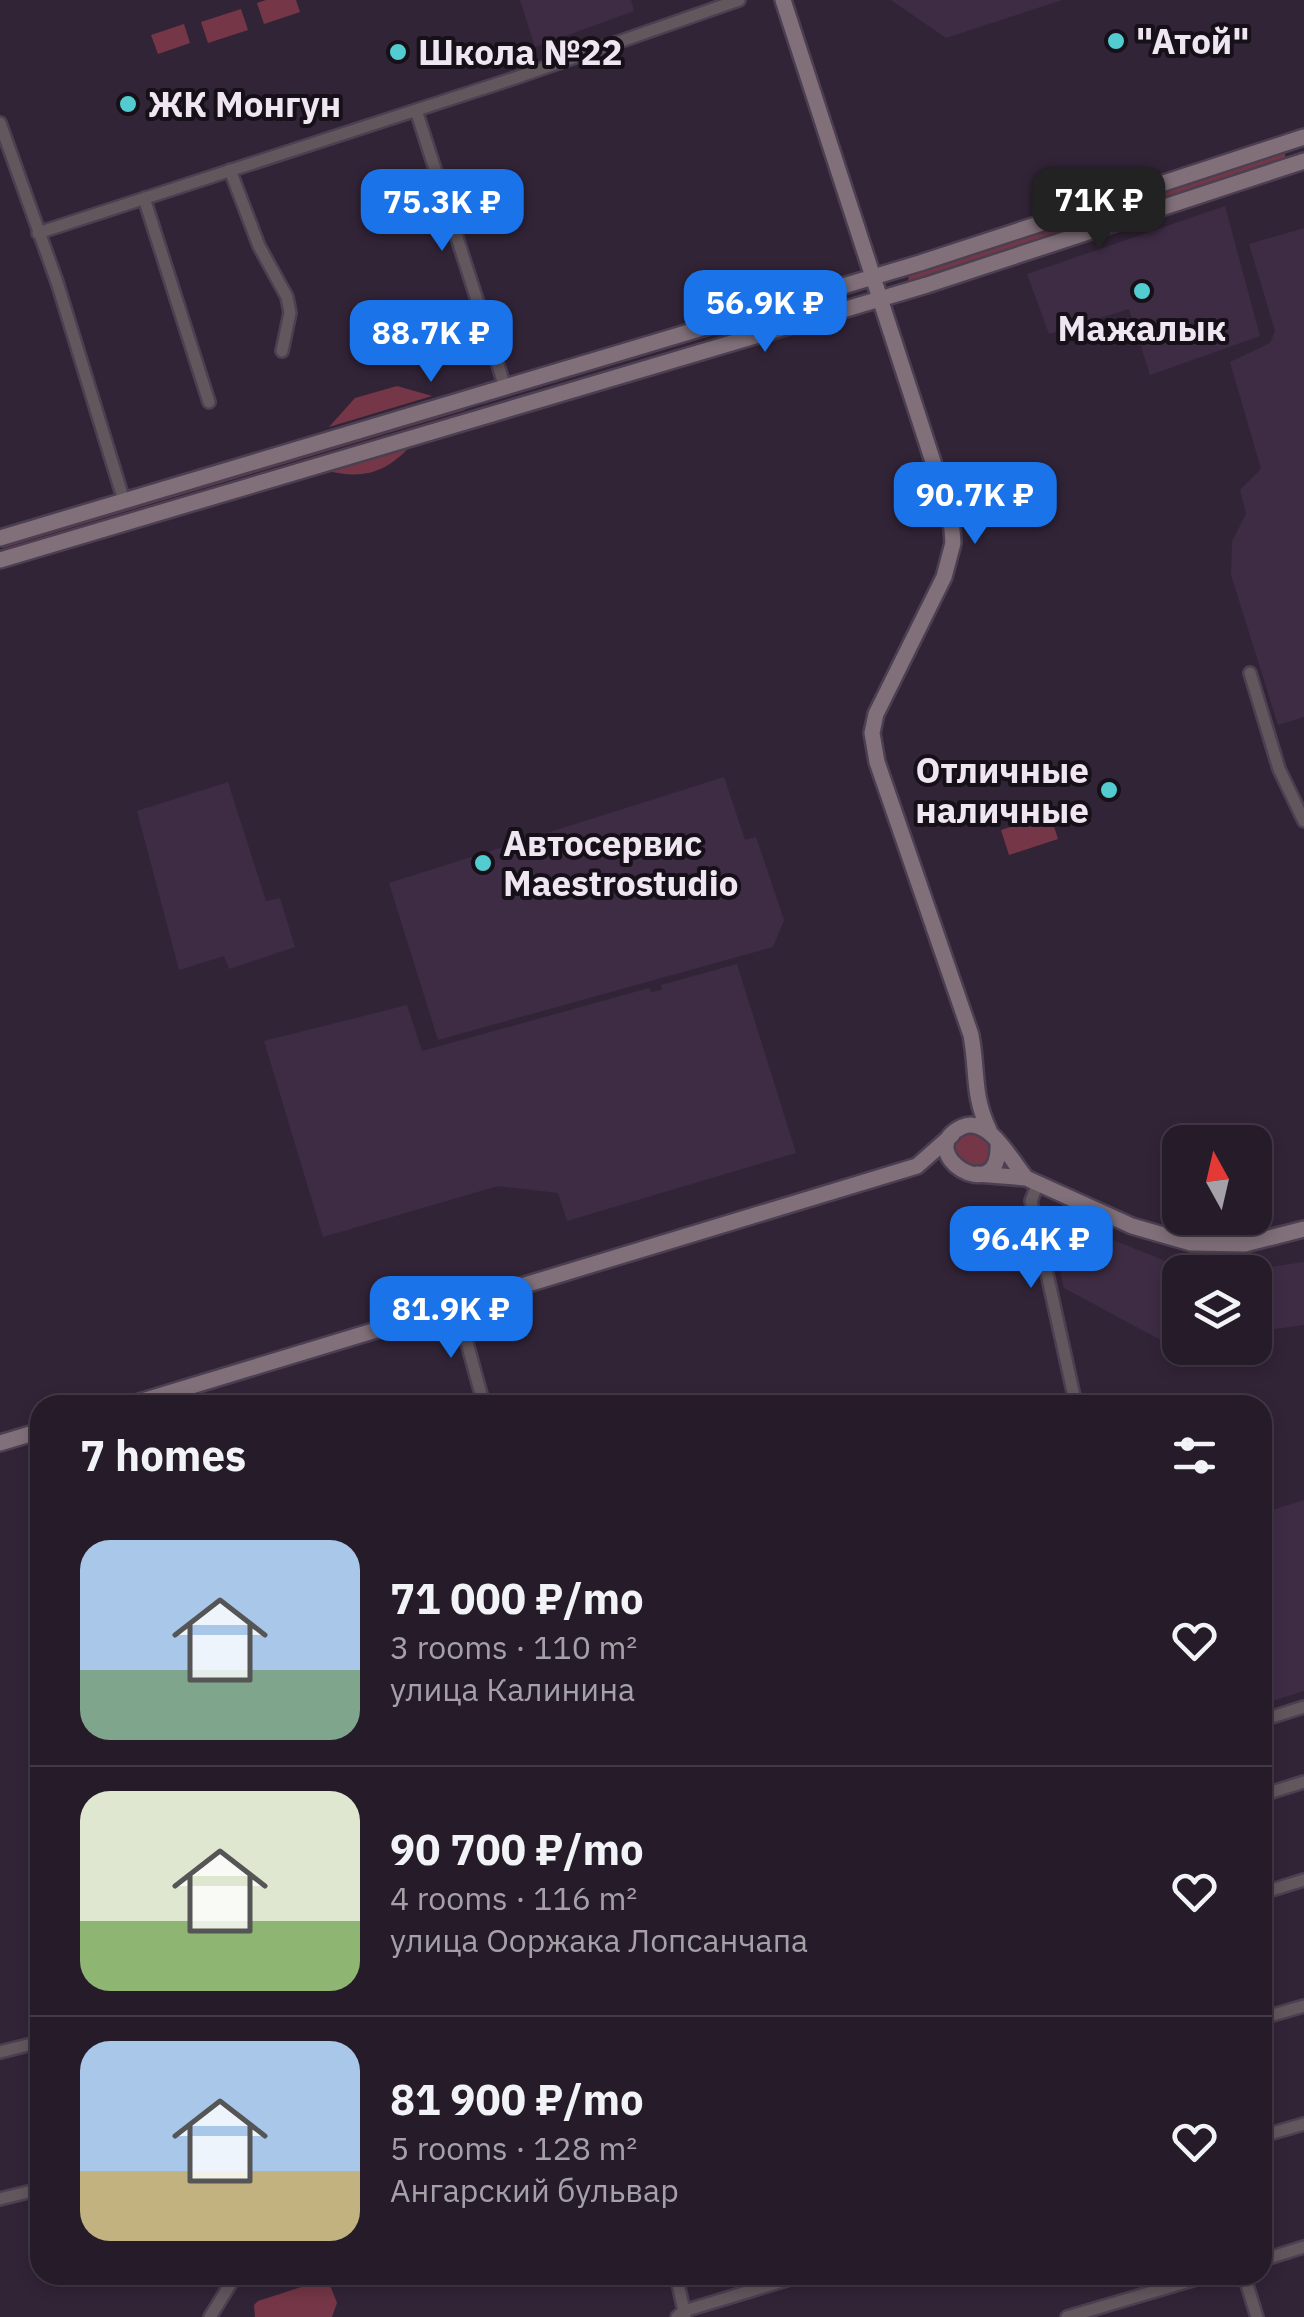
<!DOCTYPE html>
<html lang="en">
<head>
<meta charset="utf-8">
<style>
	:root { --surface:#261b29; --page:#2e2431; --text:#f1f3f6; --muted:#a4a1a8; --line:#423946; --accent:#1a73e8 }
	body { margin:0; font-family:"IBM Plex Sans",sans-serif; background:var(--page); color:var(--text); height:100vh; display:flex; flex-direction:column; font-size:38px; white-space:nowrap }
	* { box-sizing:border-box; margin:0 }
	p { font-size:32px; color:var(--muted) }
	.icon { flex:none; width:55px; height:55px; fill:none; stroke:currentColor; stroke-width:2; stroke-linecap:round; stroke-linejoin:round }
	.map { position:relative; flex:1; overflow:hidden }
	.panel { position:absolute; left:30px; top:1395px; width:1242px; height:890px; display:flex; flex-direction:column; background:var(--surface); border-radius:30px; box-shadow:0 5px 15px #0003,0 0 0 2px var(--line) }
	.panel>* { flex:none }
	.needle { width:65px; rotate:352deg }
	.fabs { position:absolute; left:1162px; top:1125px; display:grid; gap:20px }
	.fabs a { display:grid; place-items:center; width:110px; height:110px; border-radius:20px; background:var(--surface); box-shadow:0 5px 15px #0003,0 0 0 2px var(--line); font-size:50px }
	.price { position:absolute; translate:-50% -85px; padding:0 22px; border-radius:20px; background:var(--accent); color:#fff; font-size:32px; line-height:65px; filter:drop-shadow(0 2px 5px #0008) }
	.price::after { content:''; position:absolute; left:50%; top:60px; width:30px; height:22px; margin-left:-15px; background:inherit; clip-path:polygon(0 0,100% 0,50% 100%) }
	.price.selected { background:#222; color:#fff }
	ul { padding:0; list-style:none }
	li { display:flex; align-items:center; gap:30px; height:250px; padding:0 50px }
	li+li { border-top:2px solid var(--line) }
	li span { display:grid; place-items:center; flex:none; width:280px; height:200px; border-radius:30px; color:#555 }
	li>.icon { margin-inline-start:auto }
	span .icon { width:120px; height:120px; fill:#fffc; stroke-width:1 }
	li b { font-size:42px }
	h2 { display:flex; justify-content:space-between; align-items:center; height:120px; padding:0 50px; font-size:42px }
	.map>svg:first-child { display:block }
	.built { fill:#3e2c44 }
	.green { fill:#753747 }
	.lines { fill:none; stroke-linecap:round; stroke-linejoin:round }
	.street-casing { stroke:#4c3f51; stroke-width:16 }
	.secondary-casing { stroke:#4c3f51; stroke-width:20 }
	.street { stroke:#62575d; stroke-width:11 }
	.secondary { stroke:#81707a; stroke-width:15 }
	.poi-dot { fill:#52ccd0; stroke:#161018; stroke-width:4 }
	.labels { text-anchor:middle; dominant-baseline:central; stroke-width:8; stroke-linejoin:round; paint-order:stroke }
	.poi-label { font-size:35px; font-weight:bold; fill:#efe6f2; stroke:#161018; text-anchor:start }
</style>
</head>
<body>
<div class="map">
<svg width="1304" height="2317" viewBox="0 0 1304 2317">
	<rect width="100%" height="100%" fill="#322437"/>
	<path class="built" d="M 520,0 L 631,0 L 634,11 L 535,47 Z
		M 891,0 L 1062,0 L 946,38 Z
		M 1225,206 L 1260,336 L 1150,375 L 1129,309 L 1049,334 L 1027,274 Z
		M 1304,228 L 1304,717 L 1278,725 L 1231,575 L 1232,541 L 1246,514 L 1240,490 L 1261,469 L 1230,362 L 1270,343 L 1275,331 L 1249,244 Z
		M 724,777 L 745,840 L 756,837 L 784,920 L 773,947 L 438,1040 L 389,883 Z
		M 228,782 L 266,901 L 280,898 L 295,947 L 229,969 L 224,956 L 179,970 L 137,811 Z
		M 737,964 L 796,1153 L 567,1221 L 558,1193 L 498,1186 L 323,1237 L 264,1041 L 407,1005 L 422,1051 L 649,988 L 651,992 L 662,990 L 661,985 Z
		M 1081,1227 L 1193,1272 L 1180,1272 L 1180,1343 L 1168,1344 L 1064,1288 L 1060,1271 Z
		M 1304,1262 L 1304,1325 L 1255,1332 L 1255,1272 L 1235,1272 Z
		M 1304,1500 L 1304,1691 L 1263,1704 L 1263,1513 Z"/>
	<path class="green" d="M 266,0 L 296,0 L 300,12 L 264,24 L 257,3 Z
		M 241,9 L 248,30 L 208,43 L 201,22 Z
		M 184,24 L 190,43 L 158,54 L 151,35 Z
		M 1284,152 L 1286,158 L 908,281 L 909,274 Z
		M 852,286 L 853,293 L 483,404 L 482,398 Z
		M 397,386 L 432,396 L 329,427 L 355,398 Z
		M 463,403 L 465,410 L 3,548 L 2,541 Z
		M 415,441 C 388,472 365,481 324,470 Z
		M 1050,814 L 1058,839 L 1009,855 L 1001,830 Z
		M 977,1129 L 994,1148 L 986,1165 L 973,1170 L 953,1154 C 954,1136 960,1134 977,1129 Z
		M 323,2280 L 330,2285 L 337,2303 L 332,2317 L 255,2317 L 254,2305 L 258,2301 Z"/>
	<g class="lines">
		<defs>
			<path id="street" d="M 416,110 L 505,387
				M 0,123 L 57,282 L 124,501
				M 230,170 L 259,246 L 287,297 L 290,313 L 282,351
				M 144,198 L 209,402
				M 38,233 L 518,77 L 739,0
				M 1250,673 L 1279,769 L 1304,821
				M 1038,1183 L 1031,1201 L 1076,1405
				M 457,1306 L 484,1405
				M 1262,1720 L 1304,1707
				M 1262,1795 L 1304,1782
				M 1262,1893 L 1304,1880
				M 1262,2018 L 1304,2006
				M 0,2052 L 40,2042
				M 1262,2136 L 1304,2124
				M 0,2199 L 40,2189
				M 1262,2260 L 1304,2247
				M 676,2275 L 685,2315
				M 1244,2275 L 1257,2317
				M 210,2317 L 236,2275
				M 677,2317 L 684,2311 L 803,2275
				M 1067,2317 L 1210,2275"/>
			<path id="secondary" d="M 783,0 L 951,517 L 953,543 L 944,577 L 876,714 L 872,733 L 877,762 L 971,1035 C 978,1073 972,1094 989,1130
				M 0,538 L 920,263 L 1304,137
				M 0,560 L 927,285 L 1304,161
				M 998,1144 C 1001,1211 910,1151 962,1127 C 988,1115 1011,1160 1026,1178
				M 977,1174 L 1026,1178 L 1132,1226 L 1191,1243 L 1245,1244 L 1304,1229
				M 129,1405 L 917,1166 L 952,1135
				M 0,1443 L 40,1431"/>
		</defs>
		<use href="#street" class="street-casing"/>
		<use href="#secondary" class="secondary-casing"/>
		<use href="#street" class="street"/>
		<use href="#secondary" class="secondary"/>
	</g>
	<g class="poi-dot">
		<circle cx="1116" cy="41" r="10"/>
		<circle cx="398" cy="52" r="10"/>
		<circle cx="128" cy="104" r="10"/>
		<circle cx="1142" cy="291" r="10"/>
		<circle cx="1109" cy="790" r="10"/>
		<circle cx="483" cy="863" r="10"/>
	</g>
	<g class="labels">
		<g class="poi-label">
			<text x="1136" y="41">"Атой"</text>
			<text x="418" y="52">Школа №22</text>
			<text x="148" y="104">ЖК Монгун</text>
			<text x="1142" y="328" text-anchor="middle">Мажалык</text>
			<text x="1089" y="770" text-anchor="end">Отличные<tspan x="1089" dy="40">наличные</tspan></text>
			<text x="503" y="843">Автосервис<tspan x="503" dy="40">Maestrostudio</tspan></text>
		</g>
	</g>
</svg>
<div class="fabs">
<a><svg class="needle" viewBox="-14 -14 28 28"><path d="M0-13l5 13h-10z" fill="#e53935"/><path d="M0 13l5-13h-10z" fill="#a4a1a8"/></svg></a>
<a><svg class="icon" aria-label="layers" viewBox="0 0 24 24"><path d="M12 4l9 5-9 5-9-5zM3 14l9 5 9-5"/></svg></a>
</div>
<b class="price selected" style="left:1099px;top:252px">71K ₽</b>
<b class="price" style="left:442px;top:254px">75.3K ₽</b>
<b class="price" style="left:765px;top:355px">56.9K ₽</b>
<b class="price" style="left:431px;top:385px">88.7K ₽</b>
<b class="price" style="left:975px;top:547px">90.7K ₽</b>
<b class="price" style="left:1031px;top:1291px">96.4K ₽</b>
<b class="price" style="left:451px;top:1361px">81.9K ₽</b>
<section class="panel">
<h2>7 homes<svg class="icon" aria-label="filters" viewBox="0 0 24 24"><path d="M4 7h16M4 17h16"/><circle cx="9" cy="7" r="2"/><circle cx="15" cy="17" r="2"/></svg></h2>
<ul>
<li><span style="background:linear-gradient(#a9c7e8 65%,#7fa58c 0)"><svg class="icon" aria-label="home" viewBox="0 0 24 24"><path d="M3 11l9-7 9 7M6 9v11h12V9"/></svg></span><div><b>71 000 ₽/mo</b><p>3 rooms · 110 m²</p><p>улица Калинина</p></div><svg class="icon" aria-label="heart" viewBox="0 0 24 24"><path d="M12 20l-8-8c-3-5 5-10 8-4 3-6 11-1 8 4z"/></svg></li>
<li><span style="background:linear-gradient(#dfe7d0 65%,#8fb573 0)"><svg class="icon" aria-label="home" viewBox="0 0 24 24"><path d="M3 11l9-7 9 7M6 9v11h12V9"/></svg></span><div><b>90 700 ₽/mo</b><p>4 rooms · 116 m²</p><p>улица Ооржака Лопсанчапа</p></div><svg class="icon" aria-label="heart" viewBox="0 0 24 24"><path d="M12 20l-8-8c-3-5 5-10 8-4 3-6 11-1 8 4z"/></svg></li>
<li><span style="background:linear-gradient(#a9c7e8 65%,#c2b280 0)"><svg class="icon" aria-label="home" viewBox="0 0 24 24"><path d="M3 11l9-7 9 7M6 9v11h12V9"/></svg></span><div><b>81 900 ₽/mo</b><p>5 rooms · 128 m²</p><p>Ангарский бульвар</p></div><svg class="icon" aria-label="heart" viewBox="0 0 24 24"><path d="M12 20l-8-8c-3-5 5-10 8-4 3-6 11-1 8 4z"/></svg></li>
</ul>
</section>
</div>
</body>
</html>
